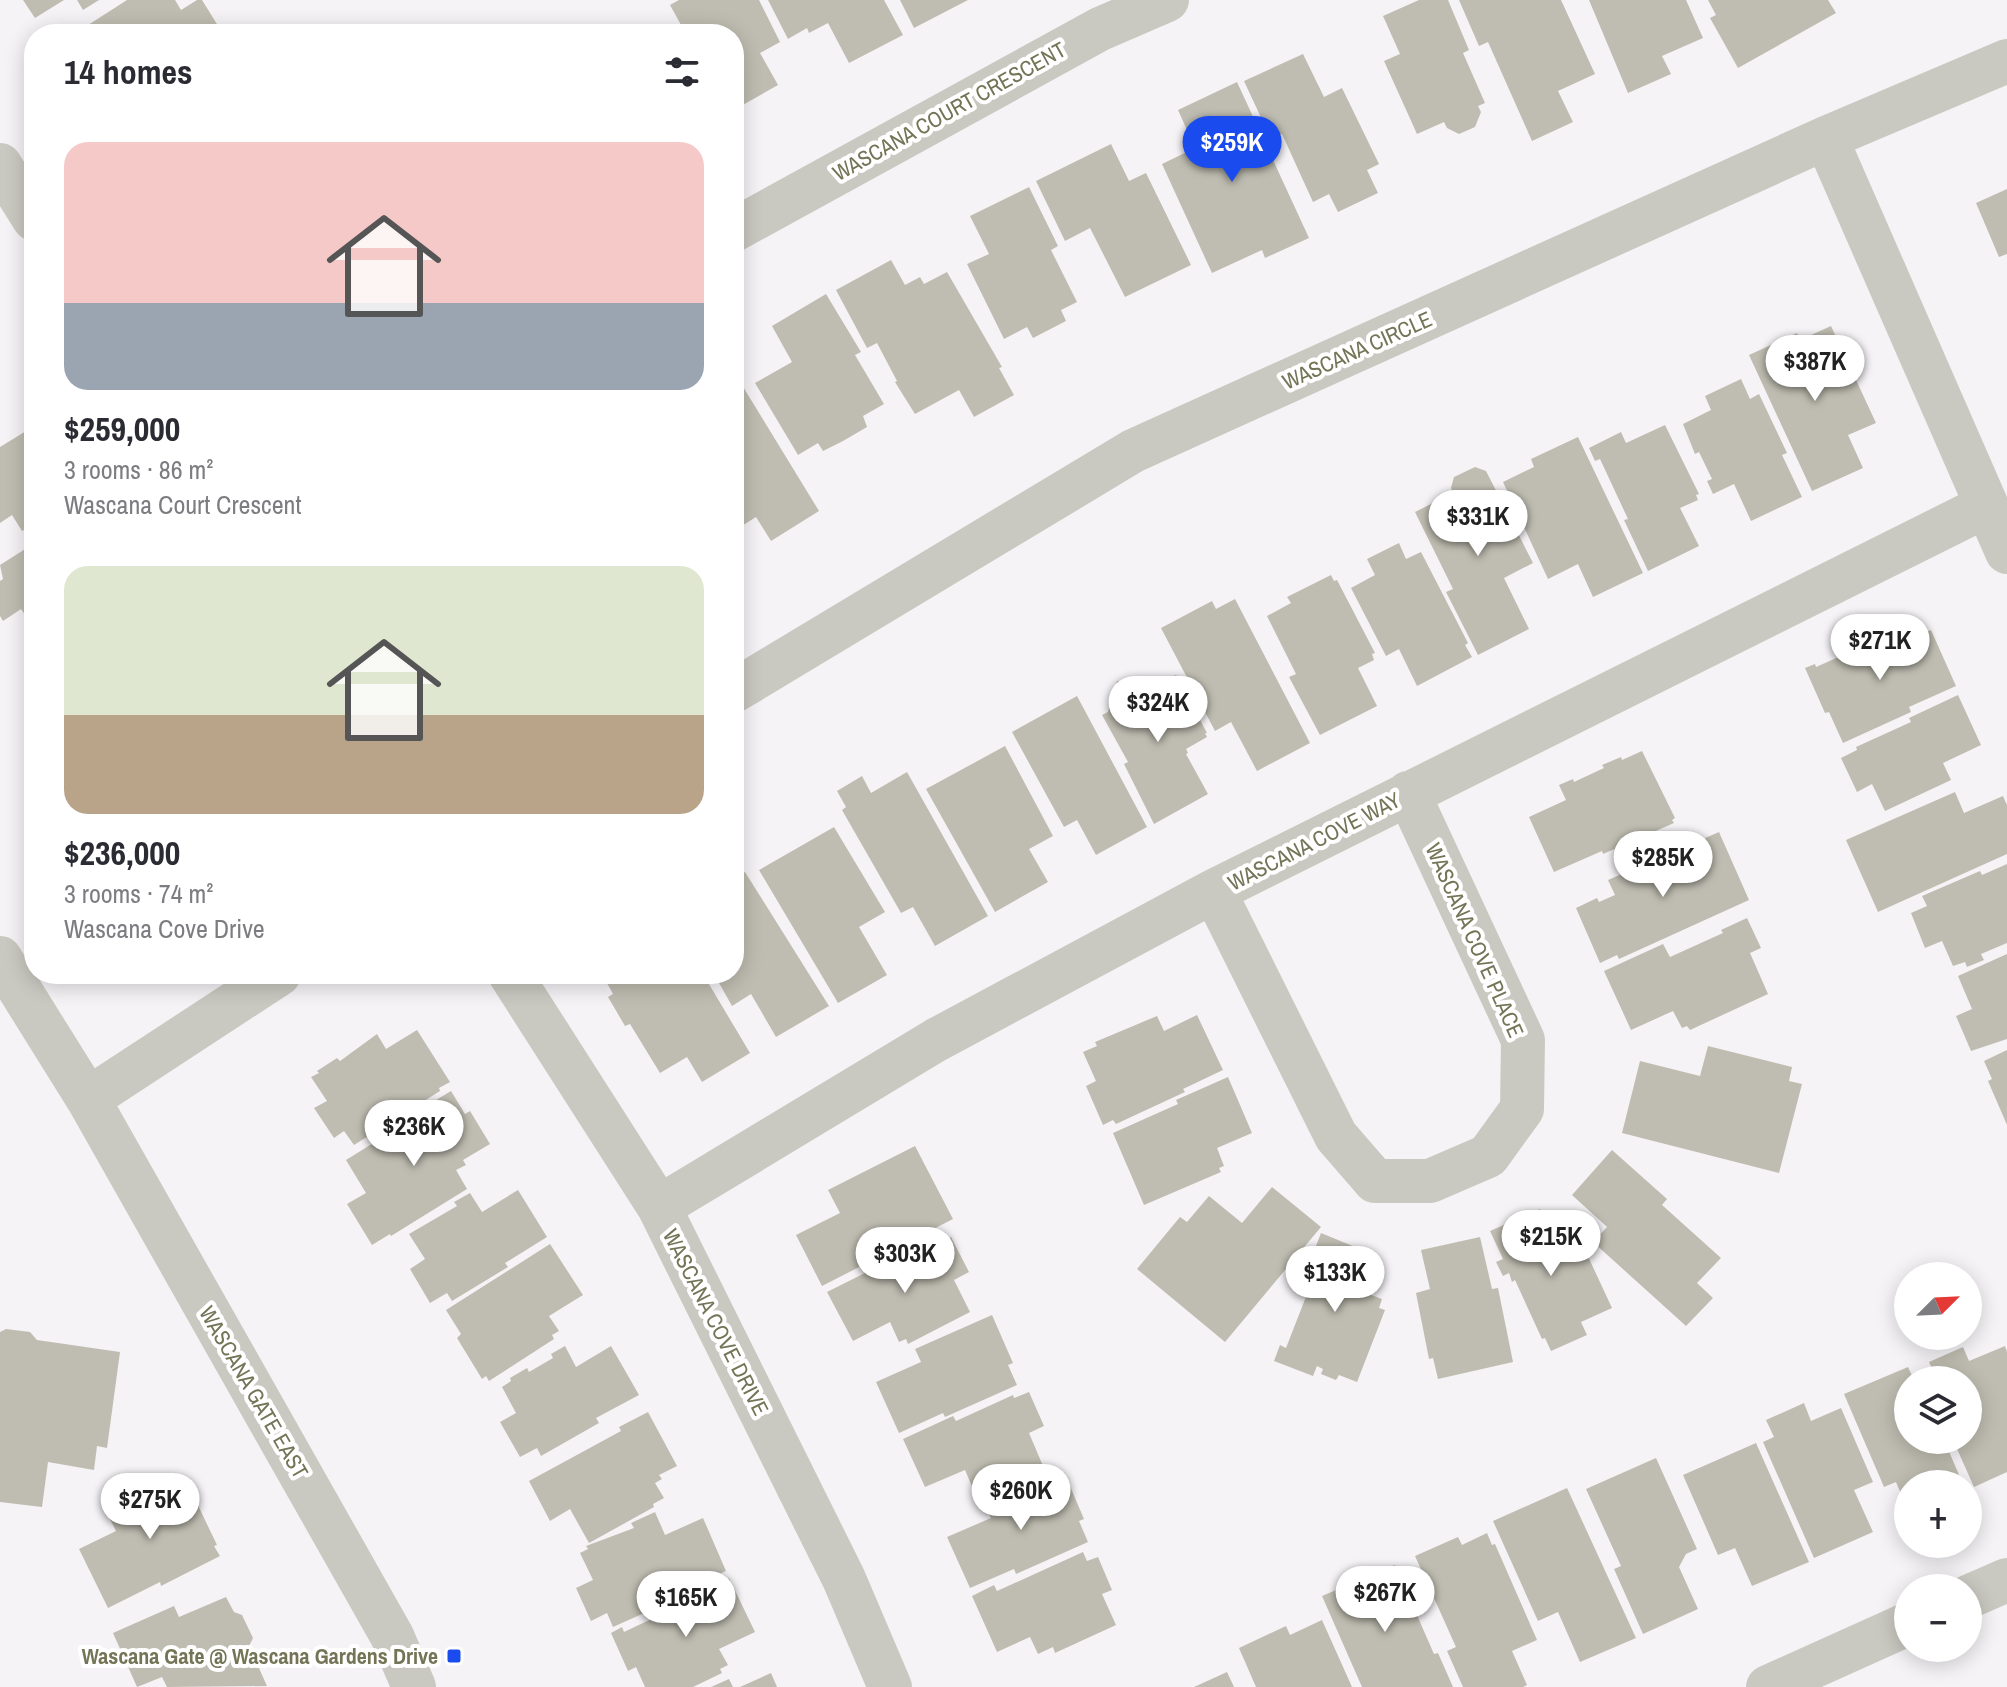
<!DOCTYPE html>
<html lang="en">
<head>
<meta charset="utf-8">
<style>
	:root { --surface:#fff; --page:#f2f2f3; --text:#2b2b33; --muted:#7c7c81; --accent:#1a4bef }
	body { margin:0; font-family:"Archivo Narrow",sans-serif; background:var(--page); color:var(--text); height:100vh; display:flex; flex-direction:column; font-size:30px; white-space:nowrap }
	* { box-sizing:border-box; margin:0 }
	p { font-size:26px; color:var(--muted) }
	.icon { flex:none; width:44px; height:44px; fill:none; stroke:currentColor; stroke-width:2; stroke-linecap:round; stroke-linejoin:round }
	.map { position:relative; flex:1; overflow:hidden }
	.details { position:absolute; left:24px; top:24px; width:720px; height:960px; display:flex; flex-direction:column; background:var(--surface); border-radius:32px; box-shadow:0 4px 20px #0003 }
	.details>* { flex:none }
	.needle { width:52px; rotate:66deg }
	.tools { position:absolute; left:1894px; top:1262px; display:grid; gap:16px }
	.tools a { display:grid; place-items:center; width:88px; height:88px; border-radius:50%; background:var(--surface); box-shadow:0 4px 20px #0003; font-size:40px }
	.price { position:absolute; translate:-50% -68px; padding:0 18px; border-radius:28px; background:#fff; color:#222; font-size:26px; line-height:52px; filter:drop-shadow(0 2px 4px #0008) }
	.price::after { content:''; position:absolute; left:50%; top:48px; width:24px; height:18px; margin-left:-12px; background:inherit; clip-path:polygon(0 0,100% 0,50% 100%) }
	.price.on { background:var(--accent); color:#fff }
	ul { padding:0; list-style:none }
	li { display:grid; align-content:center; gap:16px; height:424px; padding:0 40px }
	li span { display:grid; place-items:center; height:248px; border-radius:24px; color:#555 }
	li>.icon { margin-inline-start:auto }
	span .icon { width:144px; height:144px; fill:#fffc; stroke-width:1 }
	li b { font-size:34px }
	h2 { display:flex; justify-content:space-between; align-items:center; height:96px; padding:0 40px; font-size:34px }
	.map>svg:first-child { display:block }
	.building { fill:#bfbdb1 }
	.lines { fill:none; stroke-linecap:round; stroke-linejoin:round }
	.minor { stroke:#cac9c1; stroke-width:44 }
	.poi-dot { fill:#1a4bef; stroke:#fff; stroke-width:3 }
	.labels { text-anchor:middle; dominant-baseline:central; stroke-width:8; stroke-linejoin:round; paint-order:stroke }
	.street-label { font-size:22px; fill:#747457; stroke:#fff }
	.poi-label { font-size:22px; font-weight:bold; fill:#747457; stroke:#fff; text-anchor:end }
</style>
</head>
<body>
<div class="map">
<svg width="2007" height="1687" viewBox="0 0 2007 1687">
	<rect width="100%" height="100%" fill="#f5f3f6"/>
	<path class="building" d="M 23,0 L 64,0 L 35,18 Z
		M 77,0 L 99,0 L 83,10 Z
		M 127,0 L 175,0 L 181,10 L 197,0 L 202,0 L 220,29 L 212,34 L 90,34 L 85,27 Z
		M 679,0 L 759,0 L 780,42 L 760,53 L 778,85 L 734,110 L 734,34 L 686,34 L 670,5 Z
		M 768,0 L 884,0 L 903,35 L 849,63 L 828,23 L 809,33 L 807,28 L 788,39 Z
		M 900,0 L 968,0 L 914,28 Z
		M 1419,0 L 1448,0 L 1469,50 L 1463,53 L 1485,103 L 1478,106 L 1481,112 L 1475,127 L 1459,134 L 1447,128 L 1444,122 L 1417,134 L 1384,61 L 1400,54 L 1383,16 Z
		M 1459,0 L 1561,0 L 1595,74 L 1558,91 L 1573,122 L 1532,141 L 1488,42 L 1479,46 Z
		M 1589,0 L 1686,0 L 1703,38 L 1662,56 L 1671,74 L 1628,93 Z
		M 1708,0 L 1828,0 L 1836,13 L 1738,68 L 1710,18 L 1716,15 Z
		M 588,27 L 599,30 L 601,34 L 575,34 Z
		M 1303,54 L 1324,97 L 1342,88 L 1379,164 L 1367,170 L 1378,193 L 1338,212 L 1329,194 L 1313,202 L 1282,134 L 1271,139 L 1244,81 Z
		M 1237,82 L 1309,238 L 1265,258 L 1262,250 L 1212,273 L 1162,164 L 1195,148 L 1178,110 Z
		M 1111,144 L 1129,181 L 1146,173 L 1191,265 L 1125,297 L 1090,228 L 1065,241 L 1036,181 Z
		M 1029,187 L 1058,246 L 1051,250 L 1077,302 L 1061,310 L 1066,321 L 1033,338 L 1027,327 L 1004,339 L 967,264 L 989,254 L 970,216 Z
		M 2007,189 L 2007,254 L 1999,257 L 1976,203 Z
		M 891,260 L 905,285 L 920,277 L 924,284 L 947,272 L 1002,367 L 999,368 L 1014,395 L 974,417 L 959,390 L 915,414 L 895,382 L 897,381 L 877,343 L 867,348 L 836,290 Z
		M 826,294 L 861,352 L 855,355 L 884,404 L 863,416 L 867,427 L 843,441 L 823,451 L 818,443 L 798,455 L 755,383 L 792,362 L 772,326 Z
		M 1831,326 L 1876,423 L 1848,435 L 1863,468 L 1812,491 L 1749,355 L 1797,333 L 1800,340 Z
		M 737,377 L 819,511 L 771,541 L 756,517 L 734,531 L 734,379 Z
		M 1741,379 L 1750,399 L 1759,394 L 1787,453 L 1782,455 L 1802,497 L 1751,521 L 1734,484 L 1713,494 L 1707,481 L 1712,479 L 1699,452 L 1695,454 L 1683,424 L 1711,410 L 1705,396 Z
		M 1665,425 L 1699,494 L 1696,495 L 1698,500 L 1680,508 L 1699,546 L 1648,571 L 1624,520 L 1628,519 L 1600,459 L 1595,461 L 1589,448 L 1621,432 L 1626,443 Z
		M 31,428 L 34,432 L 34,524 L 22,531 L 12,515 L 0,523 L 0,447 Z
		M 1578,437 L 1643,573 L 1593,597 L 1578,564 L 1548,579 L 1503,482 L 1534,467 L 1531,459 Z
		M 1475,467 L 1486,471 L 1533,563 L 1504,578 L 1529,629 L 1478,655 L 1446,592 L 1453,589 L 1415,512 L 1453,493 L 1451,488 L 1454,477 Z
		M 34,534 L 34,628 L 21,609 L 3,621 L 0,616 L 0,581 L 3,579 L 0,565 L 33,544 L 29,537 Z
		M 1399,543 L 1406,559 L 1421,552 L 1468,643 L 1465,645 L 1472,657 L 1417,686 L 1399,649 L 1386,656 L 1351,588 L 1375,575 L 1367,559 Z
		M 1331,575 L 1334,581 L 1337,580 L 1375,653 L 1372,654 L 1374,660 L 1358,668 L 1377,706 L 1320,735 L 1289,677 L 1296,674 L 1267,616 L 1291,603 L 1287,597 Z
		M 1235,599 L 1310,743 L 1257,771 L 1231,722 L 1215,731 L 1161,628 L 1212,601 L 1216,609 Z
		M 1931,630 L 1956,686 L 1909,707 L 1911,712 L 1843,743 L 1829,712 L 1825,713 L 1805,668 L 1815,664 L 1816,667 L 1875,641 L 1873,638 L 1889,631 L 1895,646 Z
		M 1176,675 L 1207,733 L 1205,733 L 1207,737 L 1186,749 L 1188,753 L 1186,754 L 1208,794 L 1154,824 L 1124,764 L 1128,762 L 1102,715 L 1108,712 L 1117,681 L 1147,691 Z
		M 1958,695 L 1981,745 L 1943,763 L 1951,780 L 1885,811 L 1872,784 L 1857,792 L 1841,758 L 1857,750 L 1856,747 L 1911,722 L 1909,718 Z
		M 1077,696 L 1147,827 L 1096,855 L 1077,820 L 1064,827 L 1012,732 Z
		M 1005,746 L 1053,836 L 1029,849 L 1048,882 L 995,912 L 926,789 Z
		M 1642,751 L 1675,818 L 1672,820 L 1674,823 L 1603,854 L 1602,851 L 1554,872 L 1529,817 L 1566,800 L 1559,785 L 1573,779 L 1574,782 L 1604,768 L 1602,765 L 1621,757 L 1622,760 Z
		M 907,772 L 988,916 L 935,946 L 913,907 L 901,913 L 842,810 L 846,807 L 837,791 L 862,776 L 871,793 Z
		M 1955,792 L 1964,813 L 2003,796 L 2007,805 L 2007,854 L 1878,912 L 1846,840 Z
		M 834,827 L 885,912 L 859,927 L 887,975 L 838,1003 L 759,870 Z
		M 1719,832 L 1749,900 L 1619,959 L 1617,955 L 1600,963 L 1576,908 L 1597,898 L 1599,902 L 1615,895 L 1608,880 Z
		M 2007,864 L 2007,943 L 1981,954 L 1984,960 L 1967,967 L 1965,962 L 1953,966 L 1942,941 L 1925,948 L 1911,913 L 1927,906 L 1922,896 L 1980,871 L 1982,875 Z
		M 745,872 L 829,1006 L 776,1037 L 751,994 L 732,1006 L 714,974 L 734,974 L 734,878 Z
		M 1747,918 L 1761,948 L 1750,953 L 1768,994 L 1690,1030 L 1687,1026 L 1682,1028 L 1673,1011 L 1631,1030 L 1604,971 L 1663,944 L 1670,957 L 1723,933 L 1721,930 Z
		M 2007,954 L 2007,1039 L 1971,1051 L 1956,1016 L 1972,1009 L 1958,976 Z
		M 602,974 L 703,974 L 750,1053 L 702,1082 L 687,1057 L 660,1073 L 630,1024 L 625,1026 L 608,997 L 613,994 Z
		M 1197,1015 L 1223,1070 L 1183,1089 L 1185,1092 L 1116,1124 L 1113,1120 L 1103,1125 L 1086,1086 L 1096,1081 L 1083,1052 L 1097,1046 L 1095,1042 L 1157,1016 L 1164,1031 Z
		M 417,1030 L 450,1082 L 439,1088 L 440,1091 L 354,1145 L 344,1131 L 334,1138 L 314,1108 L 327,1101 L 311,1077 L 319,1073 L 317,1071 L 337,1058 L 340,1061 L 377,1034 L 386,1049 Z
		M 1708,1046 L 1792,1067 L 1789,1081 L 1802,1084 L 1779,1173 L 1622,1133 L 1640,1061 L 1700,1076 Z
		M 2007,1050 L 2007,1125 L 1988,1081 L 1992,1079 L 1984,1061 Z
		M 1228,1077 L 1252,1133 L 1217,1148 L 1224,1166 L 1219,1168 L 1221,1172 L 1144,1205 L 1113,1133 L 1178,1104 L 1176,1100 Z
		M 451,1091 L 465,1114 L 470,1111 L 490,1144 L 463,1160 L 466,1165 L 456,1170 L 467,1189 L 391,1236 L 390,1234 L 372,1245 L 347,1204 L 366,1193 L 346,1160 L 425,1111 L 423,1108 Z
		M 915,1146 L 953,1219 L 822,1286 L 796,1235 L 840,1213 L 828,1190 Z
		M 1612,1150 L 1667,1199 L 1662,1205 L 1721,1258 L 1697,1283 L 1713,1298 L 1686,1326 L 1593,1242 L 1607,1227 L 1572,1195 Z
		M 1272,1187 L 1321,1227 L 1225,1342 L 1137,1269 L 1180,1217 L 1187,1222 L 1209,1196 L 1242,1223 Z
		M 518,1190 L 547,1237 L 505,1263 L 508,1267 L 452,1301 L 447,1293 L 430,1303 L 410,1269 L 425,1259 L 409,1234 L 457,1206 L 454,1202 L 470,1193 L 482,1212 Z
		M 1540,1209 L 1557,1247 L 1579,1237 L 1612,1308 L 1581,1322 L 1587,1335 L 1551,1351 L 1545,1338 L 1542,1339 L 1515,1280 L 1512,1282 L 1509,1273 L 1503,1276 L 1496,1262 L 1503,1259 L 1490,1231 Z
		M 1321,1233 L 1377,1256 L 1363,1292 L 1382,1299 L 1379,1308 L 1385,1310 L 1357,1382 L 1339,1375 L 1336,1380 L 1321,1374 L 1323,1369 L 1317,1366 L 1313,1376 L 1274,1361 L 1280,1345 L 1286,1348 L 1309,1289 L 1301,1285 Z
		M 951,1237 L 969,1272 L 954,1280 L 970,1312 L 908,1344 L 906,1339 L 899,1342 L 890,1322 L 853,1341 L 827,1292 L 877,1267 L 879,1271 L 935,1242 L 938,1244 Z
		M 1480,1237 L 1492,1289 L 1498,1288 L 1513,1362 L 1438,1379 L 1433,1358 L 1429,1359 L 1416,1293 L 1430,1289 L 1421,1250 Z
		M 550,1244 L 583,1295 L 549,1316 L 559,1331 L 552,1335 L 554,1339 L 489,1381 L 486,1376 L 482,1379 L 457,1338 L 461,1334 L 446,1310 Z
		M 992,1315 L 1013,1363 L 1008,1365 L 1017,1385 L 945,1417 L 943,1413 L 899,1433 L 876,1382 L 921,1362 L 915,1349 Z
		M 6,1329 L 30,1332 L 37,1340 L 120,1352 L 107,1448 L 97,1446 L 94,1470 L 48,1462 L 42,1507 L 0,1502 L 0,1332 Z
		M 565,1346 L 576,1367 L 611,1346 L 639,1395 L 596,1418 L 599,1423 L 541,1456 L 537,1448 L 520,1457 L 500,1422 L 516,1413 L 502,1387 L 511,1381 L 510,1378 L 527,1368 L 529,1372 L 553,1358 L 551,1354 Z
		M 2005,1346 L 2007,1352 L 2007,1472 L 1974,1487 L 1953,1440 L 1968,1440 L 1968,1380 L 1927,1380 L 1935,1376 L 1929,1362 L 1963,1347 L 1969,1361 Z
		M 1908,1367 L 1914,1380 L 1908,1380 L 1908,1440 L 1944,1440 L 1963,1484 L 1908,1484 L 1908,1510 L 1896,1482 L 1884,1487 L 1844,1394 Z
		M 1029,1392 L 1044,1426 L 1029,1433 L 1043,1466 L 982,1493 L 980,1488 L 974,1491 L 965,1470 L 925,1487 L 903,1439 L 953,1416 L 956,1421 L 1013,1395 L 1014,1398 Z
		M 1804,1403 L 1811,1421 L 1841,1408 L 1873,1482 L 1854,1490 L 1873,1532 L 1814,1558 L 1763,1442 L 1774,1437 L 1766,1420 Z
		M 648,1412 L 677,1466 L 659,1475 L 662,1479 L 655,1483 L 664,1498 L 653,1504 L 654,1507 L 589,1543 L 570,1509 L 550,1521 L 529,1481 L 621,1431 L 619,1427 Z
		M 1756,1443 L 1809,1562 L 1752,1586 L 1735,1548 L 1718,1555 L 1683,1475 Z
		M 1656,1458 L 1697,1549 L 1686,1554 L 1679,1567 L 1698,1609 L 1643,1634 L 1614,1569 L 1621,1566 L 1586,1489 Z
		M 1064,1472 L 1084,1519 L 1079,1521 L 1088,1542 L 1016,1574 L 1014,1569 L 970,1588 L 947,1537 L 991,1518 L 986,1507 Z
		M 176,1473 L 189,1497 L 193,1495 L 217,1545 L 214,1546 L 220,1556 L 161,1586 L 160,1582 L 108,1608 L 79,1549 L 116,1531 L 105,1509 L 141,1491 L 139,1488 Z
		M 1567,1488 L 1636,1638 L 1580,1662 L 1558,1612 L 1538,1621 L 1493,1521 Z
		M 655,1512 L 665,1535 L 703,1518 L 726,1571 L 678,1592 L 680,1597 L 613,1627 L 607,1613 L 591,1621 L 576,1588 L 593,1580 L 580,1553 L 588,1549 L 586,1546 L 634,1528 L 631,1523 Z
		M 1487,1533 L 1492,1545 L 1495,1544 L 1537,1640 L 1512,1651 L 1527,1685 L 1523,1687 L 1463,1687 L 1447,1651 L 1456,1647 L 1415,1556 L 1458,1537 L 1462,1545 Z
		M 1083,1552 L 1087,1561 L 1098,1557 L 1112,1590 L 1102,1594 L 1116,1625 L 1055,1653 L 1053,1647 L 1038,1654 L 1030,1637 L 997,1652 L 972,1596 L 994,1585 L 997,1591 Z
		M 1395,1565 L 1434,1654 L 1438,1653 L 1453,1687 L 1362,1687 L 1322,1596 Z
		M 729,1578 L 755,1632 L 719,1649 L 728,1665 L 720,1669 L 722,1673 L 693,1687 L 645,1687 L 636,1667 L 628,1671 L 611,1633 L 622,1627 L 624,1632 L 681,1605 L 679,1601 Z
		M 226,1597 L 234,1612 L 242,1615 L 253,1638 L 249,1646 L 267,1686 L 167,1687 L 162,1677 L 137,1687 L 113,1633 L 174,1606 L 179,1617 Z
		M 1322,1620 L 1352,1687 L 1256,1687 L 1239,1648 L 1286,1626 L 1290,1635 Z
		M 1227,1672 L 1234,1687 L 1194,1687 Z
		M 771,1673 L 777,1687 L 740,1687 Z
		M 729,1679 L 733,1687 L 711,1687 Z"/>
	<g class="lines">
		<path class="minor" d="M 1826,138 L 2007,552
			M 0,165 L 34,219
			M 734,230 L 1100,29 L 1167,0
			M 734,691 L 1133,451 L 1826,138 L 2007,61
			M 1214,891 L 1336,1136 L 1375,1181 L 1430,1181 L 1488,1156 L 1522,1109 L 1523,1040 L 1408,793
			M 0,958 L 88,1099 L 392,1636 L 414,1687
			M 510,974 L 659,1207 L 844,1579 L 890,1687
			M 88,1099 L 279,974
			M 659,1207 L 936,1040 L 1214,891 L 1986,506
			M 1968,1597 L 2007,1580
			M 1768,1687 L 1908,1624"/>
	</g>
	<rect class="poi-dot" x="446" y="1648" width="16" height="16" rx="4"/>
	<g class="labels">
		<g class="street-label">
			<text transform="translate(949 111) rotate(-29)">WASCANA COURT CRESCENT</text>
			<text transform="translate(1357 350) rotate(-24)">WASCANA CIRCLE</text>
			<text transform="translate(1314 841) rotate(-27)">WASCANA COVE WAY</text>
			<text transform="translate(1475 940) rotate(66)">WASCANA COVE PLACE</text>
			<text transform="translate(716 1322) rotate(63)">WASCANA COVE DRIVE</text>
			<text transform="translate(254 1392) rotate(60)">WASCANA GATE EAST</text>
		</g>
		<g class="poi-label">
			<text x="438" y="1656">Wascana Gate @ Wascana Gardens Drive</text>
		</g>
	</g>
</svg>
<div class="tools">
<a><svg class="needle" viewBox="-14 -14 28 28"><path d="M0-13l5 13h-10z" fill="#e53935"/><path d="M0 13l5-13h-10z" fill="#7c7c81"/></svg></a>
<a><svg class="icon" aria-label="layers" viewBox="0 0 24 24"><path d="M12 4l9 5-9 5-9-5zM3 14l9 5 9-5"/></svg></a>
<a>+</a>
<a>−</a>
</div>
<b class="price on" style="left:1232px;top:184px">$259K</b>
<b class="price" style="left:1815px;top:403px">$387K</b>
<b class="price" style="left:1478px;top:558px">$331K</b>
<b class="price" style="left:1880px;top:682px">$271K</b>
<b class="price" style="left:1158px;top:744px">$324K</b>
<b class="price" style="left:1663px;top:899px">$285K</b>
<b class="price" style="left:414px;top:1168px">$236K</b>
<b class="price" style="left:1551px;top:1278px">$215K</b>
<b class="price" style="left:905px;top:1295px">$303K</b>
<b class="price" style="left:1335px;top:1314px">$133K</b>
<b class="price" style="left:1021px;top:1532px">$260K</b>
<b class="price" style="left:150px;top:1541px">$275K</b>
<b class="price" style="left:1385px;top:1634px">$267K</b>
<b class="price" style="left:686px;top:1639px">$165K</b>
<section class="details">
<h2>14 homes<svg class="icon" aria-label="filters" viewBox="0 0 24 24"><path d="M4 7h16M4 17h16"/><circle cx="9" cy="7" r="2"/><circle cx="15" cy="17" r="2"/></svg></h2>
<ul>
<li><span style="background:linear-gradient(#f6c9c9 65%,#9aa5b1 0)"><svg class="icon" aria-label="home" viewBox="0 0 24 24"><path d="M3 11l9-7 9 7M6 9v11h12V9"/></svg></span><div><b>$259,000</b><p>3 rooms · 86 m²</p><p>Wascana Court Crescent</p></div></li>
<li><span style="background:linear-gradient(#dfe7d0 60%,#b9a48a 0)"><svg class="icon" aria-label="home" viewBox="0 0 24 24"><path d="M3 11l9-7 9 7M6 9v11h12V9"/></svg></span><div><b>$236,000</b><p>3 rooms · 74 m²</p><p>Wascana Cove Drive</p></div></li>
</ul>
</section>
</div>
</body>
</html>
